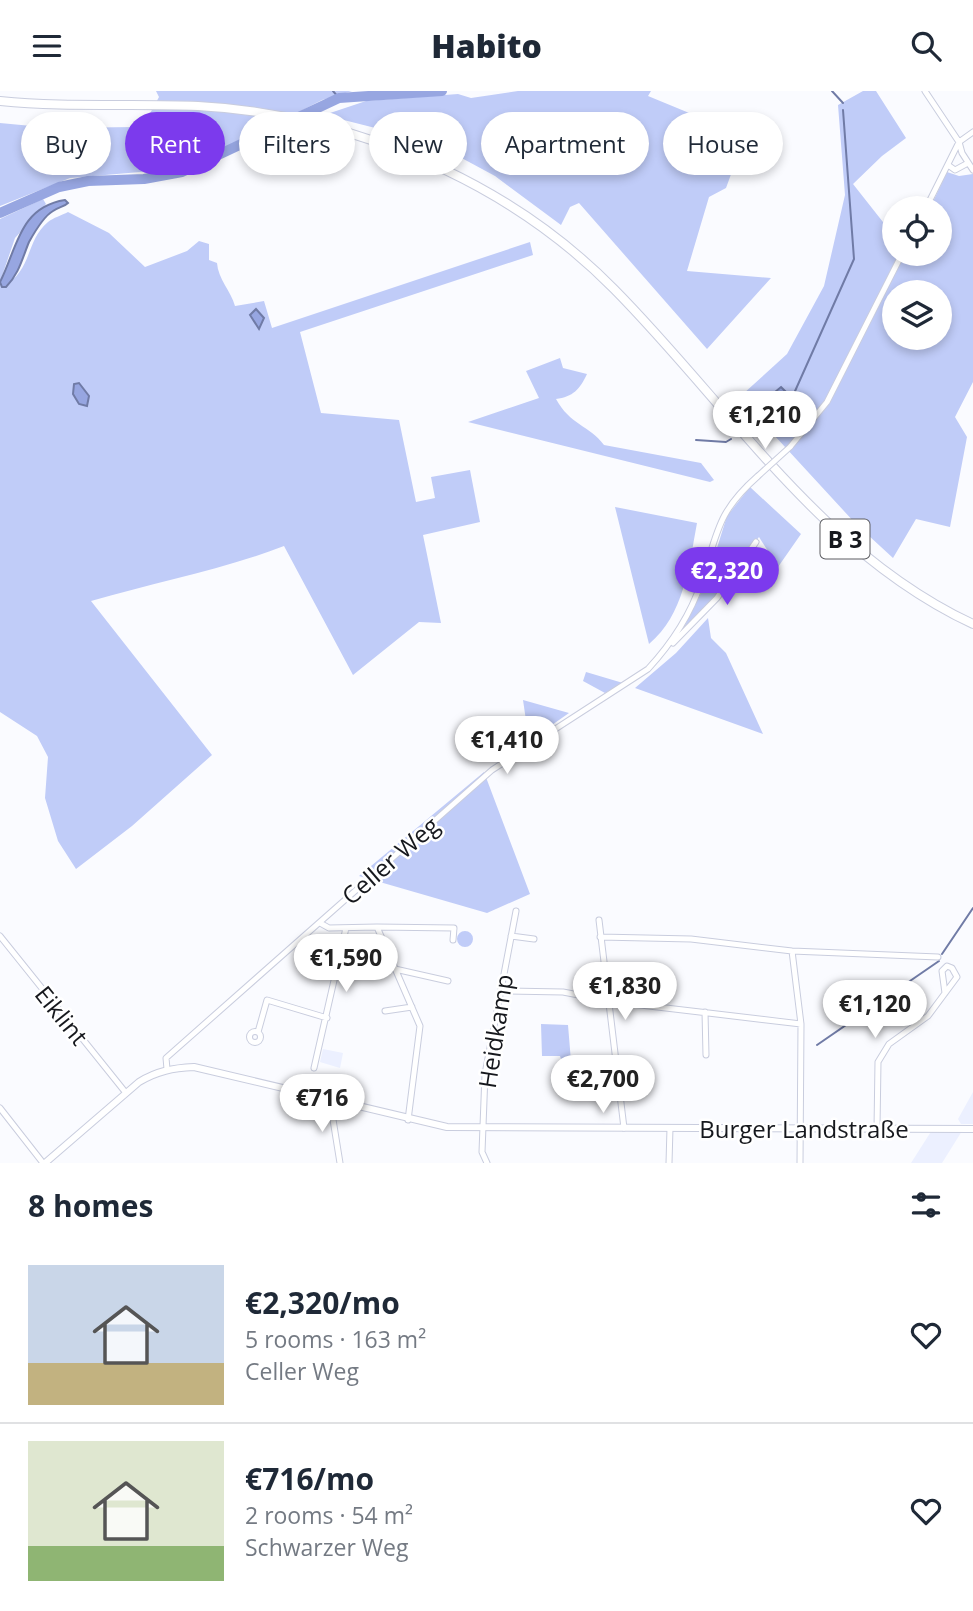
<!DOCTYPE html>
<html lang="en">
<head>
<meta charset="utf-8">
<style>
	:root { --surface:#fff; --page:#f6f6f7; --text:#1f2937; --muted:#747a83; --line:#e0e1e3; --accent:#7c3aed }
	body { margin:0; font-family:"Open Sans",sans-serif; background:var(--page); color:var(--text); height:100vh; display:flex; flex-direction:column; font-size:26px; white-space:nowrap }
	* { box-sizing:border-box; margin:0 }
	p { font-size:23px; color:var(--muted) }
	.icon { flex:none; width:38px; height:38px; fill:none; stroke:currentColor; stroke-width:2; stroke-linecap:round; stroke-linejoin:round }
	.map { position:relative; height:1072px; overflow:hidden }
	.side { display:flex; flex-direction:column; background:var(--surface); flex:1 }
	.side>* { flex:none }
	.guide { position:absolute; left:21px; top:21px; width:931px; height:63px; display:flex; gap:14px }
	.tools { position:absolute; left:882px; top:105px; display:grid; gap:14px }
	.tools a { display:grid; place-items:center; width:70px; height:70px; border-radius:50%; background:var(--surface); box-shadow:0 4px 10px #0003; font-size:35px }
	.price { position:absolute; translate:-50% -60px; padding:0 16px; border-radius:24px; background:#fff; color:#222; font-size:23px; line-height:46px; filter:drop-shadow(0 2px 4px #0008) }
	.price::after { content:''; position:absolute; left:50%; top:42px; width:21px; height:16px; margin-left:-10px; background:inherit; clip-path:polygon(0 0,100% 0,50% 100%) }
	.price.current { background:var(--accent); color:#fff }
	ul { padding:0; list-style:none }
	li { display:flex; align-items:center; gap:21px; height:175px; padding:0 28px }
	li+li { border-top:2px solid var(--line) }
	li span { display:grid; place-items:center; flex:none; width:196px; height:140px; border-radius:0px; color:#555 }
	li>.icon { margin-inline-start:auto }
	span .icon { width:84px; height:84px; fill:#fffc; stroke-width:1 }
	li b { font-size:30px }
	h2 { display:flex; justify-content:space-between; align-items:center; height:84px; padding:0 28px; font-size:30px }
	.pill { padding:0 24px; border-radius:32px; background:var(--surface); box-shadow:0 4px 10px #0003; font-size:24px; line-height:63px }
	.pill.current { background:var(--accent); color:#fff }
	header { display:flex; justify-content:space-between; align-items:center; height:91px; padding:0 28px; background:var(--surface); font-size:32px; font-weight:800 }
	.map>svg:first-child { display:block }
	.built { fill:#ecf0ff }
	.green { fill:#c0ccf8; fill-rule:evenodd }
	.water { fill:#97a6e1; stroke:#707ba6; stroke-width:2 }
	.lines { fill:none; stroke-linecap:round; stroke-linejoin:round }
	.stream { stroke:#707ba6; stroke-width:2 }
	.river { stroke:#97a6e1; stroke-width:10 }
	.minor-casing { stroke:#c9cdde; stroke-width:7 }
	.tertiary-casing { stroke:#c9cdde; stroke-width:8 }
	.trunk-casing { stroke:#c9cdde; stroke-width:10 }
	.minor { stroke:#fff; stroke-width:5 }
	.tertiary { stroke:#fff; stroke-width:6 }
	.trunk { stroke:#fff; stroke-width:8 }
	.minor-bridge-casing { stroke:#c9cdde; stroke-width:7; stroke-linecap:butt }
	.minor-bridge { stroke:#fff; stroke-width:5 }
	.labels { text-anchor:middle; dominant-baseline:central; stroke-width:5; stroke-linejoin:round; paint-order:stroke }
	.shield { fill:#fff; stroke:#5c5d61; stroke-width:2 }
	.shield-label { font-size:23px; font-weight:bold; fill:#16181d }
	.street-label { font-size:24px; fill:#16181d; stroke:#fff }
</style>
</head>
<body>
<header><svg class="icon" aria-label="menu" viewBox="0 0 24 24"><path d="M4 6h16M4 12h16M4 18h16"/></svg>Habito<svg class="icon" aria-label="search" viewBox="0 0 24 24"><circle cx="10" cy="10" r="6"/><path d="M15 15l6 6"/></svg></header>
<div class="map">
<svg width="973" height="1072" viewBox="0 0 973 1072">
	<rect width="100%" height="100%" fill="#fafbff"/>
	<path class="built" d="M 323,958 L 343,962 L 340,977 L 320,971 Z
		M 973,1001 L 973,1033 L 961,1033 L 958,1028 Z
		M 932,1039 L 962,1040 L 942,1072 L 911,1072 Z"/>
	<path class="green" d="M 156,0 L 352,0 L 322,9 L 242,50 L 175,78 L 70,87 L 0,115 L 0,32 L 53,37 L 136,36 L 147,28 L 159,6 Z
		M 518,0 L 651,0 L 648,5 L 745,45 L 726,97 L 709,106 L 687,180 L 771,187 L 707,258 L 579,112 L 570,116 L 561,134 L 495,85 L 406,37 L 399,43 L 324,24 L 366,10 L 458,3 L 471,7 Z
		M 863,0 L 876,0 L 906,47 L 882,65 L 853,93 L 894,145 L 894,163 L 940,163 L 940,117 L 930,117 L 947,81 L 959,85 L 973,83 L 973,291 L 955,326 L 967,346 L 950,436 L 916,428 L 893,467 L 855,432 L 774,344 L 743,303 L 787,263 L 824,195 L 845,104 L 838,14 ZM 894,201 L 940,201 L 940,247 L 894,247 Z
		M 43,108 L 46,113 L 15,147 L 0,191 L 0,128 Z
		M 68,121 L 109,142 L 145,176 L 187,160 L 199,150 L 209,153 L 209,169 L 217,172 C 218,188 231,200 235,215 L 264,210 L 272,237 L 530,151 L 533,164 L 300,241 L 321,322 L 399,329 L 416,411 L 435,407 L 431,386 L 470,379 L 480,431 L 423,444 L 441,532 L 419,531 L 353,584 L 284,455 C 222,479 156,491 91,510 L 212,664 L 132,735 L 76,778 L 58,750 L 45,707 L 48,666 L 37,645 L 0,621 L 0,192 L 2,196 C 33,180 25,150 48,131 C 53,127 62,124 68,121 Z
		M 560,267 L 563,277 L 587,283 C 580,298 573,306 556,308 C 570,334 589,334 604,354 L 701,372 L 714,389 L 710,391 L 468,331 L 539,307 L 526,280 Z
		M 750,396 L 801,443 L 778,476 L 759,446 L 715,505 L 680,544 L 706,492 L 727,425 Z
		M 615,416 L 697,432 C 689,475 684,524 649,553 Z
		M 708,527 L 711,547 L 726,562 L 763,643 L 635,597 L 676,562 Z
		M 586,581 L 623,592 L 605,602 L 583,590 Z
		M 523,609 L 569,622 L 529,650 Z
		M 484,681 L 530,803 L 487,822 L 359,785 Z
		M457 848a8 8 0 1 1 16 0a8 8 0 1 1-16 0Z
		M 541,933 L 568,934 L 571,970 L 562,971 L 560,965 L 542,965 Z"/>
	<path class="water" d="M 65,109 L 68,112 C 64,116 58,116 53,120 C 44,125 34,142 29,151 C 22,168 19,183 6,196 L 2,196 L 0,191 C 17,158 19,116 65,109 Z
		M 256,218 L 264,227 L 259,238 L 250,224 Z
		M 79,292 L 89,305 L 87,315 L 79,313 L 73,303 L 74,293 Z
		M 781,296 L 787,302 L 780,316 L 773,318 L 769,306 Z"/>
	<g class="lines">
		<path class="stream" d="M 333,0 L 339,7
			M 832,0 L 843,12
			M 760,323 L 774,333 L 783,327 L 854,168 L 843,19
			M 745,335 L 748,333
			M 696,349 L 726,351 L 731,348
			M 942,863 L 973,817
			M 817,954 L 939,870"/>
		<path class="river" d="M 0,122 L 59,96 L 88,90 L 144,88 L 182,81 L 339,7 L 442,0"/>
		<defs>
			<path id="minor" d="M 925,0 L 959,51 L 962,62 L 973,79
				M 948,74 L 955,79 L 968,72
				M 926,117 L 959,51 L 973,41
				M 790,356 L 827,311 L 902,163
				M 673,552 L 717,507 L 756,451
				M 599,829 L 624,1037
				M 320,832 L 329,837 L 377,836 L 420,935 L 408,1029
				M 377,836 L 454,837 L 453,849
				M 0,845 L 126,1002
				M 511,845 L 534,848
				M 600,846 L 691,848 L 792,860 L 938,866
				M 792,860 L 801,933 L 800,1072
				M 395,878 L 448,890
				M 501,900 L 563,901 L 615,911 L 801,933
				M 385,920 L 412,916
				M 705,921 L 706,964
				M249.5 946a5.5 5.5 0 1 1 11 0a5.5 5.5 0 1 1-11 0Z
				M 258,941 L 267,909 L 327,927
				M 314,977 L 346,837
				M 167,978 L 166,967 L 492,679 L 648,578 C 671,553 690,525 701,492 C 718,442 716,422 758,385
				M 330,1010 L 340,1072
				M 0,1017 L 43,1072
				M 877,1037 L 878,971 L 889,953 L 928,925 L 957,886 L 952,877 L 947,875 L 942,880 L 945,902
				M 487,1072 L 482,1061 L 485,983 L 516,820
				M 669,1072 L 670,1037"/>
			<path id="tertiary" d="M 45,1072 L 139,991 C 157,980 173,977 194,976 L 447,1036 L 973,1038"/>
			<path id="trunk" d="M 0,10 C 66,17 131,12 198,15 C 257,18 317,30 374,50 C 464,81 547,130 614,198 C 730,315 819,461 973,533"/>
		</defs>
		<use href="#minor" class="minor-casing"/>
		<use href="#tertiary" class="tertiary-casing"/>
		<use href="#trunk" class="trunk-casing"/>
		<use href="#minor" class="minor"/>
		<use href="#tertiary" class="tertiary"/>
		<use href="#trunk" class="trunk"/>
		<defs>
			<path id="minor-bridge" d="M 758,385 L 790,356"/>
		</defs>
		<use href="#minor-bridge" class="minor-bridge-casing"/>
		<use href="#minor-bridge" class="minor-bridge"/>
	</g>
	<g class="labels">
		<rect class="shield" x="820.5" y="428.5" width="49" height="39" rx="5"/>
		<g class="shield-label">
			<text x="845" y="448">B 3</text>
		</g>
		<g class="street-label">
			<text transform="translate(390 769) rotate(-41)">Celler Weg</text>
			<text transform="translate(62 924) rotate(51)">Eiklint</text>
			<text transform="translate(495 940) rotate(-81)">Heidkamp</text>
			<text x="804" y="1037">Burger Landstraße</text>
		</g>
	</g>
</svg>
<div class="tools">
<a><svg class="icon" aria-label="locate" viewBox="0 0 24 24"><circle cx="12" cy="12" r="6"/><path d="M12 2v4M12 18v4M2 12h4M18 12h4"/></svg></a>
<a><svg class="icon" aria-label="layers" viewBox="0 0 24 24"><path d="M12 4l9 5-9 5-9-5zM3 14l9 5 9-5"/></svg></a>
</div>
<b class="price" style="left:765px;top:360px">€1,210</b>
<b class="price current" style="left:727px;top:516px">€2,320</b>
<b class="price" style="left:507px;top:685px">€1,410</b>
<b class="price" style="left:346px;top:903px">€1,590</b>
<b class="price" style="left:625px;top:931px">€1,830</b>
<b class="price" style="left:875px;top:949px">€1,120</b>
<b class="price" style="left:603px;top:1024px">€2,700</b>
<b class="price" style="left:322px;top:1043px">€716</b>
<div class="guide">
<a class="pill">Buy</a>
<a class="pill current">Rent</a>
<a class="pill">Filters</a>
<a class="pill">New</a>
<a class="pill">Apartment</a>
<a class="pill">House</a>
</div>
</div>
<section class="side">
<h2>8 homes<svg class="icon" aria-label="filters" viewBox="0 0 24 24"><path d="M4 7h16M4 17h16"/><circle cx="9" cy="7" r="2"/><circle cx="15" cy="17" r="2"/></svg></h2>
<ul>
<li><span style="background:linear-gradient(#c9d6e8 70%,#c2b280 0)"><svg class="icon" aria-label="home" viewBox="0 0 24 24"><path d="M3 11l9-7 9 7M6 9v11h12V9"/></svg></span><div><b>€2,320/mo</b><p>5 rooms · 163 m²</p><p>Celler Weg</p></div><svg class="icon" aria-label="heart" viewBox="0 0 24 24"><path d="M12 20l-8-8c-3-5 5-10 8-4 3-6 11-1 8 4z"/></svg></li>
<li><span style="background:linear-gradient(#dfe7d0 75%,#8fb573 0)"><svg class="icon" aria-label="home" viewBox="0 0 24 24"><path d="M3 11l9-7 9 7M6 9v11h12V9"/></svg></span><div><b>€716/mo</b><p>2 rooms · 54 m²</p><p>Schwarzer Weg</p></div><svg class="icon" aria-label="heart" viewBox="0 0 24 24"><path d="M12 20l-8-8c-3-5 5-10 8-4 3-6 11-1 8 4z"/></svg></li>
</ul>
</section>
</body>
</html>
